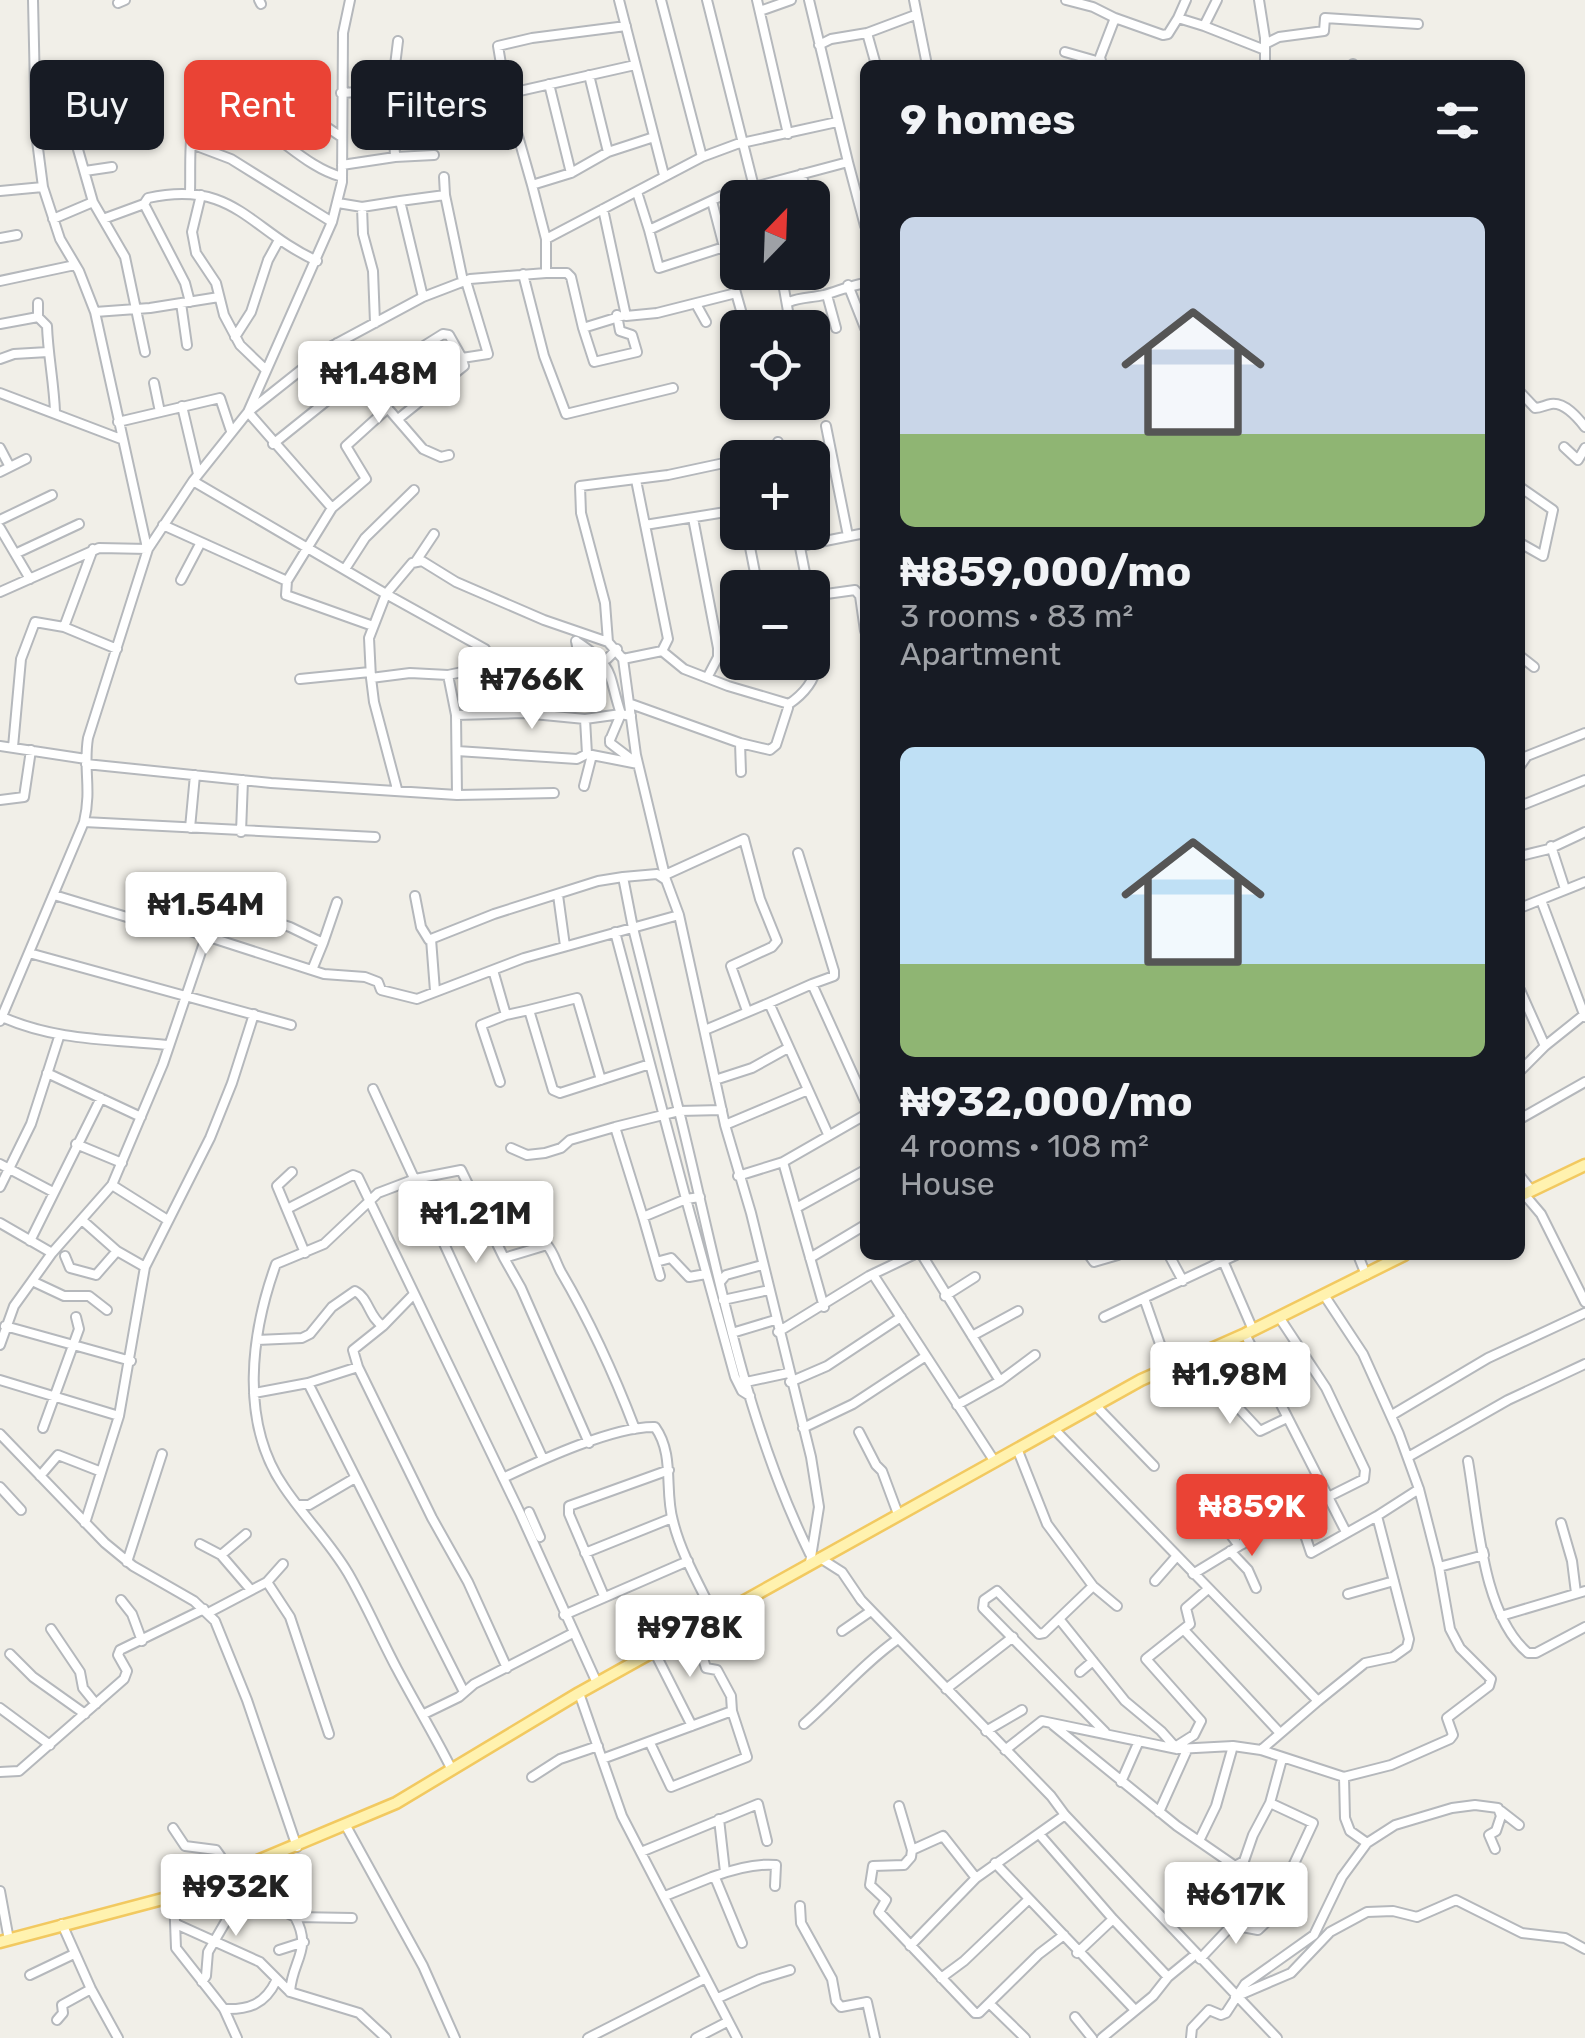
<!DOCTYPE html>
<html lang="en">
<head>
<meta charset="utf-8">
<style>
	:root { --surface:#171b24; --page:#20242c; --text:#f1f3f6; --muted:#9ea1a6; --accent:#ea4335 }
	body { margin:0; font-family:Rubik,sans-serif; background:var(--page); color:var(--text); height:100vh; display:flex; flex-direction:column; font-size:38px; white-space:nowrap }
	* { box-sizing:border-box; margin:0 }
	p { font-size:32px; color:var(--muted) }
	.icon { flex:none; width:55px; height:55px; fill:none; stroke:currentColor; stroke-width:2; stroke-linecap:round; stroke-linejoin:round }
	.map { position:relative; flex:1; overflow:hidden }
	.drawer { position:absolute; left:860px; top:60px; width:665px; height:1200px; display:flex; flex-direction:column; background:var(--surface); border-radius:15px; box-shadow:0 2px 8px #0004 }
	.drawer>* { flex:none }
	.banner { position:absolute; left:30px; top:60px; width:680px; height:90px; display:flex; gap:20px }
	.needle { width:65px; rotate:23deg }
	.buttons { position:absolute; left:720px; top:180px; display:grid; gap:20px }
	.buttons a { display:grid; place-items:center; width:110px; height:110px; border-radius:15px; background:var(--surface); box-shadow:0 2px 8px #0004; font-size:50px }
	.price { position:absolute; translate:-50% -85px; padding:0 22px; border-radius:10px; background:#fff; color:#222; font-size:32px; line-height:65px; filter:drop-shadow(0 2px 5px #0008) }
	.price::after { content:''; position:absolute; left:50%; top:60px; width:30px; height:22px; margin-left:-15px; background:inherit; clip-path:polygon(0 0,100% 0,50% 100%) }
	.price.on { background:var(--accent); color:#fff }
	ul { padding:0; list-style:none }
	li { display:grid; align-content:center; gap:20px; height:530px; padding:0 40px }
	li span { display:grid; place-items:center; height:310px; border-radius:15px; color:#555 }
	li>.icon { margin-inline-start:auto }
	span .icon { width:180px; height:180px; fill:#fffc; stroke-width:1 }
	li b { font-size:42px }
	h2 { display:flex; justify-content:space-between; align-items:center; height:120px; padding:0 40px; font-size:42px }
	.pill { padding:0 35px; border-radius:15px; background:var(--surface); box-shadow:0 2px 8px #0004; font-size:35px; line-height:90px }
	.pill.on { background:var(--accent); color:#fff }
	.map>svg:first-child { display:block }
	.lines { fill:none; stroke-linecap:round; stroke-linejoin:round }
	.minor-casing { stroke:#b5b8bc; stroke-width:12 }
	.major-casing { stroke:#f2c960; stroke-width:15 }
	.minor { stroke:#fff; stroke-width:8 }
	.major { stroke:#fff2af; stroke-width:10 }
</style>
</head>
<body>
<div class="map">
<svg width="1585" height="2038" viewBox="0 0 1585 2038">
	<rect width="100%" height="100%" fill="#f1efe8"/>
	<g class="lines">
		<defs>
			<path id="minor" d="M 33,0 L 36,133 L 43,187 L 60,239 L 79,271 L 95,312 L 147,548
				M 259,0 L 261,4
				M 619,0 L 664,175
				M 661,0 L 702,157
				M 707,0 L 754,187 L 848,162 L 809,0
				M 757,0 L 788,134
				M 914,0 L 927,65
				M 1066,0 L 1093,7 L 1115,18
				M 1217,0 L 1204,26 L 1265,50
				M 1259,0 L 1265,38 L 1265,65
				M 118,3 L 125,0
				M 760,11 L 791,0
				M 1178,18 L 1186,0
				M 867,33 L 876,65
				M 1265,44 L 1279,37 L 1324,31 L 1325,18 L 1418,24
				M 819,45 L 831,39 L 867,33 L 915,15
				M 1065,52 L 1100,62
				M 1102,65 L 1100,57 L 1115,18 L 1163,35 L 1168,34 L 1178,18 L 1204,26
				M 1353,65 L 1353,64
				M 549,84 L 571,173
				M 264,85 L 340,136
				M 341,93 L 392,90
				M 506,94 L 635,65
				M 298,109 L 305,67
				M 194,145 L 231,159 L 332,222
				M 77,146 L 93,202 L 125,257 L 145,352
				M 608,152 L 654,137
				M 395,157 L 434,155
				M 848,162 L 865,226
				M 342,165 L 395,157 L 392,90 L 398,41
				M 85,171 L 112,167
				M 801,174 L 809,198
				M 444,177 L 445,195
				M 532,185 L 506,94 L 498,46 L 532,38 L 626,26
				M 0,191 L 43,187
				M 190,192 C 191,163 187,127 201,103 C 224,110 253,121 274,136 C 295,151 316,170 342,177
				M 637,192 L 649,230 L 734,190 L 754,187 L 757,198
				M 201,195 L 192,232 L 196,253 L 216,283 L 224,315 L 240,345 L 266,370
				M 400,201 L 445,195 L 463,281
				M 338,203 L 362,207 L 400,201 L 423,297
				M 144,204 L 185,283 L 190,302
				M 362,207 L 363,234 L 373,271 L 375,323
				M 603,209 L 626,316 L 657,313 L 736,293 L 712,201
				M 812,210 L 821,237 L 812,244
				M 53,219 L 93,202
				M 103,219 L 144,204 L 148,198 C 234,179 249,230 317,261
				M 649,230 L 659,268 L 724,247
				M 0,238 L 17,235
				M 546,239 L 532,185 L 571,173 L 608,152 L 589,75
				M 781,272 L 791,328
				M 546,273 L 567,273 L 571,277 L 583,328 L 622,316
				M 523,274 L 544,356 L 566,414 L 673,388
				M 0,281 L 75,265
				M 848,285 L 865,328
				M 736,293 L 746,328
				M 827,295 L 836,328
				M 789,302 C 801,297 811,298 824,295 C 838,291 849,286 865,283
				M 38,303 L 38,317 L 47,326 C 48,355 54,383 55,412
				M 181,303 L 187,345
				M 696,304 L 706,322
				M 95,312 L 150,308 L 219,297
				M 0,324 L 38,317
				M 583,328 L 594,362 L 637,352 L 632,335 L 620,331 L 617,315
				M 235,337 L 251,312 L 268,260 L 279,240
				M 337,343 L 359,375 L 423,449 L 441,457 L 449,455
				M 0,359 L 14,354 L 48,352
				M 154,383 L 160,412
				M 371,390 L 411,354 L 443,334 L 449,335 L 462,358 L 488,354 L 466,281
				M 1520,392 L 1535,408 C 1541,408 1545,405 1551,404 C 1565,402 1578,418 1585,427
				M 0,393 L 121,439
				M 182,406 L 198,474
				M 398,419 L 464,366 L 461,356
				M 118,422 L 220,398 L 231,431
				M 826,426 L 848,536
				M 778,442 L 781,458
				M 273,444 L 359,375
				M 1564,447 L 1578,460 L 1585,448
				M 0,448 L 10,467
				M 752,458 L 780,452
				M 0,472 L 26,459
				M 636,480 L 668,639 L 662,651
				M 193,481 L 386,594 L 412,563 L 422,561 L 456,582 L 544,620 L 608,642 L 623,659 L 636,755 L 666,880 L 679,915 L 725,1125 L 751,1213 L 811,1457 L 819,1507 L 810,1563
				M 1520,487 L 1553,510 L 1543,556 L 1520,543
				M 332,508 L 366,479 L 346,446 L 388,408
				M 693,518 L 718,648 L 718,657 L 707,678
				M 0,520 L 52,495
				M 163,525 L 287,581 L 332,508 L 248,412 L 330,347 L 423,297 L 470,279 L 546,273 L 546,239 L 702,157 L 737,144 L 837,122
				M 645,525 L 738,510
				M 0,528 L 30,579
				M 747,532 L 758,588
				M 797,532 L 808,588
				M 800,546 L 865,533
				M 17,553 L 79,524
				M 416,561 L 434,534
				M 345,569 L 365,538 L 414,490
				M 181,580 L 200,544
				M 287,581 L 286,595 L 373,626
				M 0,592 L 99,548 L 148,549
				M 812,596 L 855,590 L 860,596 L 865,631
				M 64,627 L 93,549
				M 576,641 C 617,668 607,673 621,714 L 631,716
				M 576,641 L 582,672
				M 608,642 L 605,603 L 581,513 L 580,486 L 668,475 L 738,460
				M 718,642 L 738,638
				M 1520,656 L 1534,667
				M 623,659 L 662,651 L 684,669 L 728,686 L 789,704 C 827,678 819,650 812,611
				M 448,675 L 500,664 L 517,666 L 561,681 L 607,659 L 617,649
				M 371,678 L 374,702 L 397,789
				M 300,679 L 370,672
				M 534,695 L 539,674
				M 544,698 L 549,678
				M 631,704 L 740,743 L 770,750 L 776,745 L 788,708
				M 456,715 L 523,713 L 585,719 L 587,754 L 577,759 L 457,751
				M 585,719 L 621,714 L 610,740
				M 610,739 L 610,743 L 635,762
				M 740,743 L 741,772
				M 0,746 L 86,759
				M 13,747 L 21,659 L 35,622 L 64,627 L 117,649
				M 86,764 L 271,783 L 457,795 L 456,715 L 448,675 L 410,673 L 371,678 L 369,638 L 386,594 L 485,649 L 495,664
				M 1520,766 L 1527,756 L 1585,733
				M 584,786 L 592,755 L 638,764
				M 457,795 L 554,793
				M 0,800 L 24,797 L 31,750
				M 1520,806 L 1585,780
				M 84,822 L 375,837
				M 190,828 L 195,775
				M 241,832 L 243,780
				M 1551,846 L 1565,889
				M 798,853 L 834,971 L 834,976 L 812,984
				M 1520,856 L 1549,849 L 1585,832
				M 665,875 L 744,839 L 760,899 L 777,941 L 772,947 L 731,966 L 747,1011
				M 623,877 L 657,874 L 666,880
				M 54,895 L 130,918 L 181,928 L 324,974 L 365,977 L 378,982 L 381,990 L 417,999 L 524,958 L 679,915
				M 558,895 L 565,946
				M 415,896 L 421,927 L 429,940
				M 1541,900 L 1585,1017
				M 1520,908 L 1585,882
				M 615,932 L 686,1199 L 643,1217 L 615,1127 L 679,1111 C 716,1260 742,1416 810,1554
				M 201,935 L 213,903 L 290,927 L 323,943 L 312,970
				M 323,943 L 337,902
				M 29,953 L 291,1025
				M 493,970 L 506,1015 L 529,1010 L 553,1090 L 560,1093 L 650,1064
				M 1520,990 L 1545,1046
				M 435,991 L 431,939 L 494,914 L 598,881 L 623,877 L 633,928 L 679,1111 L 722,1110
				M 769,1003 L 812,984 L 865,1101
				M 529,1010 L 577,998 L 601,1080
				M 2,1017 C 57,1041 108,1039 167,1045
				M 0,1021 L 84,822 C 92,788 83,769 88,738 L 148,549 L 193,481 L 248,412 L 332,222 L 342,182 L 343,33 L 350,0
				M 705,1030 L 769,1003 L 828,1134
				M 1520,1071 L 1545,1046 L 1585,1014
				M 47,1073 L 141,1117
				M 715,1080 L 752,1068 L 788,1048
				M 500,1082 L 481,1025 L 506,1015
				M 373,1089 L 543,1459
				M 1520,1119 L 1585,1082
				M 725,1125 L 808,1090
				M 76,1144 L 122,1163
				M 511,1148 L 527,1155 L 545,1153 L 561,1148 L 570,1140 L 615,1127
				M 783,1162 L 824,1307
				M 0,1164 L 53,1192
				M 292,1172 L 277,1186 L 305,1253
				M 738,1176 L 783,1162 L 865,1115
				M 1520,1176 L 1531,1190
				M 112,1185 L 166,1219
				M 0,1187 L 31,1124 L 59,1037
				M 1524,1194 L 1541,1214 L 1585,1302
				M 700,1197 L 686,1199 L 735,1377 L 742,1391 L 750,1396
				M 798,1207 L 865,1170
				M 287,1209 L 353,1175 L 358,1177 L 521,1515 L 597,1683
				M 484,1213 L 538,1197
				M 643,1217 L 660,1276
				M 82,1220 L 117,1251 L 145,1267
				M 0,1223 L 52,1253
				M 30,1241 L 101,1098
				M 922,1255 L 1000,1381 L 957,1405
				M 1089,1255 L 1094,1262 L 1118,1255
				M 1169,1255 L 1183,1281
				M 1358,1255 L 1366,1275
				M 65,1256 L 70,1268 L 96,1275 L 117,1251
				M 504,1258 L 521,1288 L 589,1443
				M 810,1258 L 865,1225
				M 656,1262 L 671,1258 L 689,1277 L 706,1274
				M 1224,1263 L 1253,1330
				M 874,1276 L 995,1462
				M 32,1281 L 64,1296 L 89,1296 L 107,1310
				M 721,1281 L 726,1275 L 762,1265
				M 1324,1295 L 1363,1354 L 1399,1434 L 1419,1489 L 1439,1567 L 1450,1629 L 1460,1648 L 1491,1679 L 1489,1686 L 1447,1718 L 1453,1735 L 1450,1739 L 1391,1765 L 1344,1777
				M 945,1296 L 975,1277
				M 723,1300 L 769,1290
				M 1104,1317 L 1144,1298
				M 1279,1317 L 1326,1388 L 1365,1470 L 1364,1479 L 1326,1498
				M 5,1326 L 131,1361
				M 778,1332 L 869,1276 L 913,1255
				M 732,1333 L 775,1320
				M 1245,1334 L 1346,1532
				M 972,1336 L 1018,1311
				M 257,1340 L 302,1338 L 310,1334 L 332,1307 L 355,1291 C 369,1298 369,1318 383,1326 L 414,1294
				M 0,1345 L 14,1306 L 32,1281 L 52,1253 L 112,1185 L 163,1064 L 206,937
				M 1198,1354 L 1219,1387 L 1260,1431 L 1287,1418
				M 358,1367 L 353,1350 L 383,1326
				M 1168,1367 L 1144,1298 L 1236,1255
				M 0,1380 L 119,1416
				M 1000,1381 L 1035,1355
				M 746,1382 L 788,1373
				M 790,1382 L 827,1366 L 901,1317
				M 254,1393 L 308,1383
				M 1096,1406 L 1154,1466
				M 1392,1415 L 1488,1358 L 1585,1313
				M 43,1428 L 79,1329 L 76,1317
				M 803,1428 L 853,1404 L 926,1356
				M 1054,1429 L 1318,1701 L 1261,1750
				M 859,1432 L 876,1465 L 882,1471 L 898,1514
				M 0,1434 L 105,1543 L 133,1566 L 194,1601 L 215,1621 L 247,1700 L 297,1847
				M 1018,1451 L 1047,1524 L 1093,1586 L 1117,1606
				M 1408,1457 L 1508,1400 L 1585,1364
				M 1468,1461 C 1478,1518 1482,1614 1528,1653 L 1536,1653 L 1585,1627
				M 40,1476 L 58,1455 L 99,1471
				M 503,1478 C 541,1460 614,1426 655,1427 C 675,1455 664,1490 673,1521 C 681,1554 700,1586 715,1617
				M 0,1487 L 21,1510
				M 1208,1492 L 1219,1502
				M 299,1505 L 309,1505 L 355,1478
				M 1286,1509 L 1302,1526 L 1311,1553 L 1377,1516
				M 529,1512 L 540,1537
				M 85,1523 L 119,1416 L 145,1267 L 210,1138 L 232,1083 L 254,1014
				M 1561,1523 L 1572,1561 L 1576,1593
				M 200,1544 L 221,1555 L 251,1590
				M 1239,1546 L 1243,1544 L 1249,1526
				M 1230,1551 L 1248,1570 L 1256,1588
				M 585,1553 L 672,1518
				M 221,1555 L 246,1534
				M 820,1558 L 842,1572 L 861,1600 L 1051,1796 L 1065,1815 L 1277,2038
				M 127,1562 L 162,1454
				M 283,1564 L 267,1582 L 290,1617 L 329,1734
				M 1439,1567 L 1484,1555 L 1483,1551
				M 1193,1574 L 1239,1546 L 1212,1509 L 1231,1494
				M 1155,1581 L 1176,1557
				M 1093,1586 L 1044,1633 L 1039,1634 L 997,1591 L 984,1600 L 983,1608 L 1105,1732
				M 1348,1594 L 1394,1581
				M 604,1596 L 569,1514 L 569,1506 L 669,1470
				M 121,1600 L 132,1614 L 142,1641
				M 208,1613 L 267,1582
				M 564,1615 L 688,1561
				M 1501,1616 L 1585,1591
				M 1060,1620 L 1125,1701 L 1161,1731 L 1177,1749
				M 51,1629 L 80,1672 L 83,1688 L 96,1704
				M 842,1631 L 871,1611
				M 1185,1631 L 1280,1733
				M 654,1651 L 692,1726
				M 10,1654 L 33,1677 L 85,1714
				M 1080,1672 L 1093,1661
				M 946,1689 L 1013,1637
				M 463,1690 L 308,1383 L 358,1367 L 432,1518 L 468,1582 L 507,1668
				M 579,1693 L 602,1759 L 732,1711 L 731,1696 L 717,1670 L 706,1668 L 694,1629
				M 1318,1701 L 1365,1663 L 1393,1657 L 1407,1647 L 1409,1639 L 1377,1516 L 1419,1489
				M 0,1708 L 50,1745
				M 424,1714 L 459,1697 L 474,1684 L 573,1633
				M 804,1724 C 836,1696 864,1663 898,1639
				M 1053,1725 L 1177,1826 L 1235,1866 L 1244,1861 L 1253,1835 L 1270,1803 L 1282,1759
				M 986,1731 L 1022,1710
				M 650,1743 L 671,1787 L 747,1757 L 732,1711
				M 1175,1747 L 1194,1735 L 1201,1721 L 1146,1659 L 1190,1624 L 1186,1608 L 1208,1589
				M 1005,1750 L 1042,1721 L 1177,1749 L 1233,1746 L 1261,1750 L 1344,1777 L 1345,1818 L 1350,1831 L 1367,1843
				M 602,1759 L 622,1816 L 737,2038
				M 452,1770 C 435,1736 415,1703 397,1669 C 380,1637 366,1604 348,1573 C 329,1541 304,1517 284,1487 C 239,1422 251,1333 276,1264 L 324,1244 L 378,1193 L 415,1179 L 461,1170 L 504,1258 L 547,1245 C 554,1253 556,1263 561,1272 C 591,1323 614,1374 635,1429
				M 0,1772 L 19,1771 L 124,1679 L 127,1671 L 118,1655 L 120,1650 L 204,1609
				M 532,1777 L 560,1759 L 598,1746
				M 1121,1782 L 1139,1741
				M 899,1806 L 912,1850
				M 1501,1811 L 1519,1825
				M 1159,1812 L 1187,1750
				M 719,1819 L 725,1872
				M 346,1826 L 423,1966 L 455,2038
				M 173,1828 L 185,1846 L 216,1850 L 233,1874
				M 1040,1835 L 1113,1919
				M 1199,1841 L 1216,1806 L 1233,1746
				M 641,1852 L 758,1804 L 767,1841
				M 995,1863 L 1135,2010
				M 712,1877 C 731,1870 756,1863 776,1865 L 775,1886
				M 976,1878 L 943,1836 L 912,1850 L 911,1857 L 904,1865 L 873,1866 L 870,1885 L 886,1900 L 879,1912 L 975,2013 L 979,2013 L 1039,1954 L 1064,1935
				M 0,1891 L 9,1940
				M 174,1896 L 176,1948 L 224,2009 L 237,2038
				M 665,1896 L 712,1877 L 716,1880 L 742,1943
				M 800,1906 L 801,1923 L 832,1979 L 836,2001 L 841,2007 L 867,2002 L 875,2038
				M 62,1924 L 91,1989 L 118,2038
				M 176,1924 L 260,1962 L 290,1992 L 359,2013 L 386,2038
				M 910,1946 L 976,1878 L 1065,1815
				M 279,1950 L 304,1942
				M 1077,1953 L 1113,1919 L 1168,1977
				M 1200,1959 L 1232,1925 L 1258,1930 L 1280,1909 L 1279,1896 L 1313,1823 L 1270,1803
				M 30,1975 L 74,1954
				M 941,1978 L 964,1961 L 1028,1900
				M 202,1982 L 206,1976 L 208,1952 L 233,1909 L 262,1906 L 277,1908 L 295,1917 L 352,1918
				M 290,1992 C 292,1960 313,1950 295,1917
				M 1235,1997 L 1291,1973 L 1330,1932 L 1367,1912 L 1393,1911 L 1417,1917 L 1456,1900 L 1522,1933 L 1565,1938 L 1585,1949
				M 718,1998 L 760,1979 L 790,1970
				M 990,2004 L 1025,2038
				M 224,2009 C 249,2010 265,2004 276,1981
				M 1075,2017 L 1092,2038
				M 57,2020 L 63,2013 L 62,2005 L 91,1989
				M 588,2038 L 706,1978
				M 696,2038 L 727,2022
				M 1102,2038 L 1153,1996 L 1168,1977 L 1196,1954
				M 1191,2038 L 1192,2028 L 1209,2010 L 1221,2015 L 1226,2013 L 1245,1984 L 1314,1935 L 1342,1877 L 1367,1843 L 1395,1825 L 1452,1808 L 1475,1805 L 1498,1808 L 1501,1816 L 1496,1831 L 1489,1835 L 1495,1849"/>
			<path id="major" d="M 1520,1196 L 1585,1165
				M 0,1942 L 174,1896 L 396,1803 L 579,1693 L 1141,1380 L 1245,1334 L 1404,1255"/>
		</defs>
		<use href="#minor" class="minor-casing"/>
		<use href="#major" class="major-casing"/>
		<use href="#minor" class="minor"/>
		<use href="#major" class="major"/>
	</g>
</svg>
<div class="buttons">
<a><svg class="needle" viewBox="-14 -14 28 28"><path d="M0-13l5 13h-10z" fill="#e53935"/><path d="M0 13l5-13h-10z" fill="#9ea1a6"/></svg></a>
<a><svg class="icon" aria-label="locate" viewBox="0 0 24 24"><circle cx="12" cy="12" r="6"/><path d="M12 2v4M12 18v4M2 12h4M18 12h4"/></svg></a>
<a>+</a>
<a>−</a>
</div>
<b class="price" style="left:379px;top:426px">₦1.48M</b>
<b class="price" style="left:532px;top:732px">₦766K</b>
<b class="price" style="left:206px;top:957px">₦1.54M</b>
<b class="price" style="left:476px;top:1266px">₦1.21M</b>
<b class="price" style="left:1230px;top:1427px">₦1.98M</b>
<b class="price on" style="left:1252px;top:1559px">₦859K</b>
<b class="price" style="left:690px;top:1680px">₦978K</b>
<b class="price" style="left:236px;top:1939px">₦932K</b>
<b class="price" style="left:1236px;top:1947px">₦617K</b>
<div class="banner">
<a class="pill">Buy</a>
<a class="pill on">Rent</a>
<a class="pill">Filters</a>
</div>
<section class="drawer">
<h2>9 homes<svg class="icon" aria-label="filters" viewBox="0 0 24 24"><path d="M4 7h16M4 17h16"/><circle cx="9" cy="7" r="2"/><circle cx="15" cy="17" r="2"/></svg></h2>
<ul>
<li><span style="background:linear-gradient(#c9d6e8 70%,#8fb573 0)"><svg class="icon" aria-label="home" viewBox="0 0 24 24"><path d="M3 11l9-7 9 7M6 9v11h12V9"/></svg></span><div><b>₦859,000/mo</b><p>3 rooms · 83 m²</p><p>Apartment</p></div></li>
<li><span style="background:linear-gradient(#bfe0f5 70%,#8fb573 0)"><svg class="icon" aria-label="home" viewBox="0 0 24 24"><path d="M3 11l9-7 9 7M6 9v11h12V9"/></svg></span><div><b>₦932,000/mo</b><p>4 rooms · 108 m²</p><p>House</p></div></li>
</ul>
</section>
</div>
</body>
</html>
